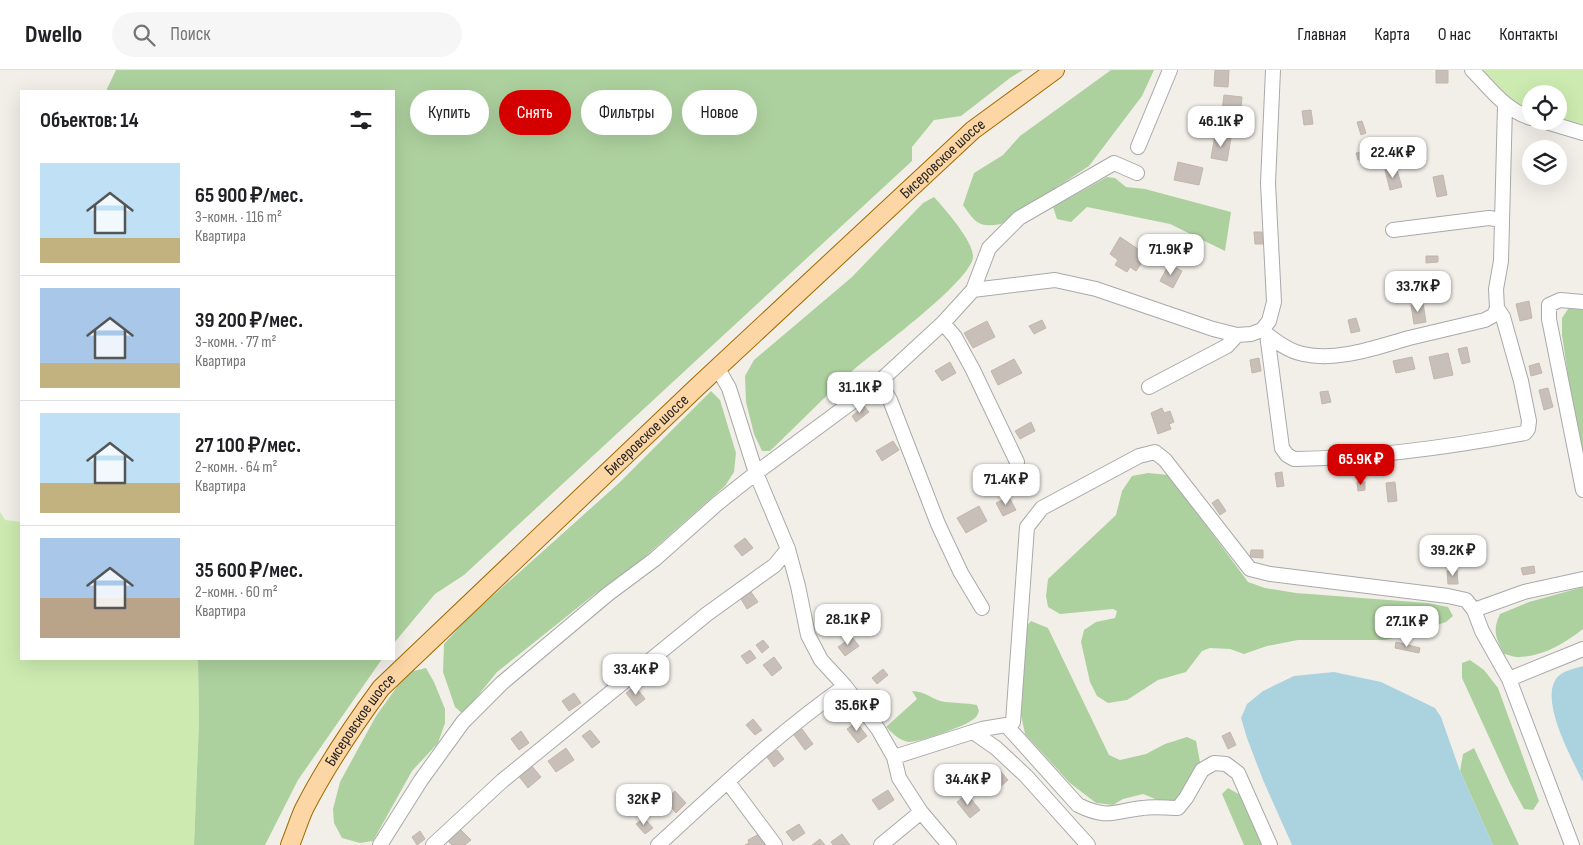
<!DOCTYPE html>
<html lang="ru">
<head>
<meta charset="utf-8">
<style>
	:root { --surface:#fff; --page:#f6f6f6; --text:#202124; --muted:#757577; --line:#e0e0e0; --accent:#d40000 }
	body { margin:0; font-family:"Sofia Sans Condensed",sans-serif; background:var(--page); color:var(--text); height:100vh; display:flex; flex-direction:column; font-size:19px; white-space:nowrap }
	* { box-sizing:border-box; margin:0 }
	p { font-size:16px; color:var(--muted) }
	.icon { flex:none; width:28px; height:28px; fill:none; stroke:currentColor; stroke-width:2; stroke-linecap:round; stroke-linejoin:round }
	.map { position:relative; flex:1; overflow:hidden }
	.drawer { position:absolute; left:20px; top:20px; width:375px; height:570px; display:flex; flex-direction:column; background:var(--surface); border-radius:0px; box-shadow:0 5px 20px #0002 }
	.drawer>* { flex:none }
	.hud { position:absolute; left:410px; top:20px; width:475px; height:45px; display:flex; gap:10px }
	.buttons { position:absolute; left:1522px; top:15px; display:grid; gap:10px }
	.buttons a { display:grid; place-items:center; width:45px; height:45px; border-radius:50%; background:var(--surface); box-shadow:0 5px 20px #0002; font-size:25px }
	.price { position:absolute; translate:-50% -42px; padding:0 11px; border-radius:10px; background:#fff; color:#222; font-size:16px; line-height:32px; filter:drop-shadow(0 1px 2px #0008) }
	.price::after { content:''; position:absolute; left:50%; top:30px; width:15px; height:11px; margin-left:-8px; background:inherit; clip-path:polygon(0 0,100% 0,50% 100%) }
	.price.selected { background:var(--accent); color:#fff }
	ul { padding:0; list-style:none }
	li { display:flex; align-items:center; gap:15px; height:125px; padding:0 20px }
	li+li { border-top:1px solid var(--line) }
	li span { display:grid; place-items:center; flex:none; width:140px; height:100px; border-radius:0px; color:#555 }
	li>.icon { margin-inline-start:auto }
	span .icon { width:60px; height:60px; fill:#fffc; stroke-width:1 }
	li b { font-size:21px }
	h2 { display:flex; justify-content:space-between; align-items:center; height:60px; padding:0 20px; font-size:21px }
	.pill { padding:0 18px; border-radius:22px; background:var(--surface); box-shadow:0 5px 20px #0002; font-size:18px; line-height:45px }
	.pill.selected { background:var(--accent); color:#fff }
	header { display:flex; align-items:center; gap:30px; box-sizing:border-box; height:70px; padding:0 25px; background:var(--surface); border-bottom:1px solid var(--line) }
	header strong { font-size:24px }
	nav { display:flex; gap:28px; margin-inline-start:auto; font-size:18px }
	.search { width:350px; height:45px; background:var(--page); display:flex; align-items:center; gap:12px; box-sizing:border-box; padding:0 18px; border-radius:28px; color:var(--muted); font-size:19px }
	.map>svg:first-child { display:block }
	.grass { fill:#cdebb0 }
	.forest { fill:#add19e }
	.water { fill:#aad3df }
	.building { fill:#c7bfb8; stroke:#c4b6ab }
	.lines { fill:none; stroke-linecap:round; stroke-linejoin:round }
	.minor-casing { stroke:#a9a9a9; stroke-width:16 }
	.major-casing { stroke:#a06b00; stroke-width:20 }
	.minor { stroke:#fff; stroke-width:14 }
	.major { stroke:#fcd6a4; stroke-width:18 }
	.labels { text-anchor:middle; dominant-baseline:central; stroke-width:4; stroke-linejoin:round; paint-order:stroke }
	.street-label { font-size:16px; fill:#222; stroke:#fff }
</style>
</head>
<body>
<header>
<strong>Dwello</strong>
<div class="search"><svg class="icon" aria-label="search" viewBox="0 0 24 24"><circle cx="10" cy="10" r="6"/><path d="M15 15l6 6"/></svg>Поиск</div>
<nav><a>Главная</a><a>Карта</a><a>О нас</a><a>Контакты</a></nav>
</header>
<div class="map">
<svg width="1583" height="775" viewBox="0 0 1583 775">
	<rect width="100%" height="100%" fill="#f2efe9"/>
	<path class="grass" d="M 1478,0 L 1583,0 L 1583,57 L 1559,50 L 1559,24 L 1531,24 L 1531,42 L 1526,40 L 1490,13 Z
		M 0,442 L 5,450 L 21,452 L 21,589 L 198,589 L 199,651 L 194,775 L 0,775 Z"/>
	<path class="forest" d="M 116,0 L 1023,0 L 1010,8 L 961,46 L 934,50 L 912,77 L 912,91 L 464,505 L 435,524 L 394,573 L 394,21 L 106,21 Z
		M 1111,0 L 1154,0 L 1142,26 L 1089,96 L 1001,154 C 978,158 976,153 963,135 L 974,103 L 1003,85 L 1020,66 Z
		M 1107,107 L 1115,108 L 1126,117 L 1145,119 L 1231,142 L 1225,181 L 1170,154 L 1087,137 L 1071,152 L 1057,149 L 1053,137 Z
		M 934,127 C 945,139 974,172 973,187 C 971,212 872,283 850,303 C 823,329 797,355 770,381 L 762,381 L 754,364 L 746,332 L 745,306 L 754,290 L 852,207 L 923,133 Z
		M 1583,237 L 1583,395 L 1579,381 L 1562,265 L 1562,248 L 1568,239 Z
		M 711,321 L 720,330 L 736,383 L 734,402 L 725,416 L 631,499 L 596,523 L 497,602 L 463,644 L 455,637 L 443,602 L 444,574 L 466,550 L 619,413 Z
		M 1148,403 L 1169,405 L 1248,512 L 1265,518 L 1296,523 L 1428,533 L 1448,537 L 1453,546 L 1446,552 L 1404,566 L 1384,570 L 1298,570 L 1267,576 L 1244,584 L 1230,579 L 1210,578 L 1202,581 L 1186,602 L 1158,610 L 1127,630 L 1108,633 L 1097,626 L 1090,612 L 1081,572 L 1084,560 L 1096,552 L 1115,548 L 1117,541 L 1113,539 L 1060,544 L 1048,537 L 1046,526 L 1048,509 L 1116,445 L 1122,421 L 1132,406 Z
		M 1583,517 L 1583,559 C 1565,573 1544,586 1520,587 C 1515,588 1510,585 1504,584 C 1496,568 1492,561 1500,544 L 1529,532 Z
		M 1031,551 L 1048,558 L 1109,685 L 1120,690 L 1146,684 L 1165,674 L 1187,667 L 1196,671 L 1200,692 L 1192,712 L 1181,730 L 1167,734 L 1143,724 L 1123,729 L 1113,735 L 1096,733 L 1070,713 L 1025,664 L 1021,645 L 1026,557 Z
		M 198,589 L 382,589 L 298,710 L 265,775 L 194,775 L 199,651 Z
		M 1470,590 L 1484,600 L 1498,618 L 1539,731 L 1533,740 L 1524,739 L 1510,713 L 1462,608 L 1462,593 Z
		M 426,598 L 434,612 L 445,639 L 445,653 L 438,673 L 412,701 L 373,771 L 360,773 L 342,768 L 334,753 L 333,739 L 340,712 L 376,646 L 404,607 L 413,601 Z
		M 912,621 C 926,621 932,630 945,632 C 956,633 966,633 977,635 L 979,641 C 978,643 977,647 975,648 C 967,656 920,672 909,672 C 900,671 892,663 886,657 L 917,629 Z
		M 1474,678 L 1519,775 L 1493,775 L 1460,701 L 1463,684 Z
		M 1228,718 L 1242,726 L 1257,760 L 1262,775 L 1244,775 L 1222,724 Z"/>
	<path class="water" d="M 1583,596 L 1583,712 C 1573,690 1534,623 1561,604 C 1567,600 1577,598 1583,596 Z
		M 1334,602 L 1381,612 L 1435,638 L 1441,647 L 1460,701 L 1493,775 L 1292,775 L 1263,710 L 1247,668 L 1241,648 L 1247,634 L 1263,621 L 1294,606 Z"/>
	<path class="building" d="M 1215,0 L 1229,0 L 1228,17 L 1214,16 Z
		M 1436,0 L 1448,0 L 1448,13 L 1436,13 Z
		M 1224,25 L 1242,27 L 1240,50 L 1221,48 Z
		M 1311,40 L 1313,54 L 1304,55 L 1302,41 Z
		M 1362,51 L 1366,63 L 1361,65 L 1357,52 Z
		M 1215,65 L 1231,68 L 1227,91 L 1211,88 Z
		M 1367,81 L 1368,89 L 1358,90 L 1356,83 Z
		M 1178,92 L 1203,98 L 1199,115 L 1174,110 Z
		M 1396,97 L 1402,117 L 1390,120 L 1385,100 Z
		M 1443,105 L 1447,125 L 1437,127 L 1433,107 Z
		M 1254,162 L 1262,162 L 1263,174 L 1255,174 Z
		M 1120,167 L 1147,185 L 1136,201 L 1130,197 L 1127,202 L 1115,195 L 1118,190 L 1110,184 Z
		M 1426,186 L 1438,186 L 1438,192 L 1426,193 Z
		M 1169,194 L 1182,201 L 1173,218 L 1160,211 Z
		M 1529,231 L 1532,248 L 1520,251 L 1516,234 Z
		M 1423,233 L 1426,252 L 1414,254 L 1411,235 Z
		M 1356,248 L 1360,261 L 1351,263 L 1348,250 Z
		M 1042,250 L 1046,258 L 1034,264 L 1029,256 Z
		M 987,251 L 995,267 L 973,278 L 964,263 Z
		M 1467,277 L 1470,292 L 1462,294 L 1458,279 Z
		M 1448,283 L 1453,305 L 1434,309 L 1429,287 Z
		M 1412,287 L 1415,299 L 1396,303 L 1393,291 Z
		M 1259,288 L 1261,301 L 1252,303 L 1250,290 Z
		M 1014,289 L 1022,303 L 998,315 L 991,301 Z
		M 950,292 L 956,303 L 942,311 L 935,301 Z
		M 1539,293 L 1542,303 L 1531,306 L 1529,296 Z
		M 1548,318 L 1553,337 L 1544,340 L 1539,320 Z
		M 1328,321 L 1331,332 L 1322,334 L 1320,322 Z
		M 864,336 L 869,342 L 856,352 L 852,346 Z
		M 1162,338 L 1164,343 L 1170,341 L 1174,352 L 1169,354 L 1171,359 L 1158,364 L 1151,343 Z
		M 1031,352 L 1035,361 L 1020,369 L 1015,361 Z
		M 893,371 L 899,380 L 882,391 L 876,381 Z
		M 1282,402 L 1284,416 L 1277,417 L 1275,403 Z
		M 1357,412 L 1365,412 L 1365,420 L 1358,421 Z
		M 1395,412 L 1397,431 L 1388,432 L 1386,413 Z
		M 1009,427 L 1016,440 L 1003,446 L 996,433 Z
		M 1218,429 L 1226,441 L 1220,445 L 1212,433 Z
		M 979,436 L 987,451 L 966,463 L 957,448 Z
		M 745,468 L 753,478 L 742,486 L 734,476 Z
		M 1251,480 L 1263,480 L 1263,488 L 1250,487 Z
		M 1534,496 L 1535,503 L 1523,505 L 1521,498 Z
		M 1457,500 L 1458,514 L 1448,514 L 1447,501 Z
		M 751,522 L 758,532 L 747,539 L 741,529 Z
		M 852,567 L 859,576 L 845,586 L 838,577 Z
		M 763,570 L 769,577 L 762,583 L 756,575 Z
		M 1396,572 L 1420,578 L 1419,583 L 1395,578 Z
		M 750,580 L 756,588 L 747,594 L 741,586 Z
		M 774,587 L 782,598 L 772,606 L 763,595 Z
		M 883,599 L 888,605 L 877,614 L 872,608 Z
		M 635,616 L 645,629 L 636,636 L 626,623 Z
		M 574,623 L 581,633 L 569,641 L 562,631 Z
		M 753,649 L 762,660 L 755,665 L 746,655 Z
		M 856,652 L 867,666 L 858,673 L 847,659 Z
		M 802,659 L 813,674 L 805,680 L 794,665 Z
		M 590,660 L 600,672 L 592,678 L 582,666 Z
		M 521,661 L 529,673 L 519,680 L 511,669 Z
		M 1230,662 L 1236,675 L 1228,679 L 1222,666 Z
		M 566,678 L 574,690 L 556,702 L 548,691 Z
		M 777,680 L 784,689 L 774,697 L 767,687 Z
		M 531,695 L 541,707 L 528,718 L 518,705 Z
		M 995,695 L 1008,710 L 999,718 L 986,703 Z
		M 888,720 L 894,730 L 879,740 L 872,730 Z
		M 675,721 L 686,733 L 676,743 L 665,730 Z
		M 967,724 L 980,740 L 970,748 L 957,732 Z
		M 644,748 L 653,758 L 645,764 L 636,754 Z
		M 799,754 L 805,763 L 793,771 L 786,762 Z
		M 460,759 L 471,770 L 465,775 L 452,775 L 448,771 Z
		M 420,761 L 425,769 L 417,775 L 412,767 Z
		M 759,764 L 766,775 L 745,775 L 749,773 L 748,770 Z
		M 842,764 L 850,775 L 833,775 L 831,772 Z
		M 820,769 L 825,775 L 812,775 Z"/>
	<g class="lines">
		<defs>
			<path id="minor" d="M 1472,0 C 1490,18 1506,41 1531,48
				M 1543,51 L 1583,63
				M 1138,77 L 1170,0
				M 1393,160 L 1489,148 L 1502,150
				M 973,220 L 989,178 L 1019,148 L 1114,93 L 1137,103
				M 1583,232 L 1560,230 L 1549,235 L 1549,249 L 1583,420
				M 943,253 L 955,267 L 973,300 L 1017,392
				M 1263,261 C 1275,271 1288,281 1303,284 C 1337,292 1377,277 1409,268 C 1434,262 1460,256 1485,250 L 1494,245 L 1497,238 L 1496,219 L 1501,191 L 1505,35
				M 1267,264 L 1282,378 L 1287,385 L 1294,389 C 1371,388 1450,377 1525,363 L 1528,359 L 1529,351 L 1521,311 L 1503,247 L 1497,238
				M 717,297 L 729,318 L 756,403 L 788,479 L 798,516 L 808,565 L 821,590 L 845,616 L 878,659 L 894,687 L 899,708 L 921,742 L 949,775
				M 879,312 L 890,330 L 938,454 L 961,503 L 982,538
				M 1149,317 L 1227,276 L 1237,265
				M 1474,540 L 1524,522 L 1583,509
				M 1509,609 L 1583,579
				M 1006,655 L 1078,735 C 1109,750 1113,741 1143,738 C 1154,736 1166,738 1178,738 L 1186,728 L 1202,700 L 1214,693 L 1226,694 L 1238,703 L 1270,775
				M 973,662 L 996,678 L 1026,706 L 1088,775
				M 894,687 L 982,659 L 1006,655 L 1013,652 L 1027,457 L 1042,438 L 1139,386 L 1155,382 L 1165,390 L 1250,499 L 1270,504 L 1448,526 L 1466,530 L 1474,540 L 1482,561 L 1509,609 L 1572,775
				M 728,712 L 775,775
				M 380,775 L 421,710 L 463,652 L 502,613 L 608,524 L 655,489 L 718,433 L 756,403 L 879,312 L 943,253 L 973,220 L 1055,210 L 1096,219 L 1213,259 L 1237,265 L 1251,264 L 1262,260 L 1269,251 L 1274,232 L 1268,113 L 1273,0
				M 433,775 L 502,711 L 707,544 L 775,495 L 788,479
				M 658,775 C 718,720 778,663 845,616
				M 881,775 L 921,742"/>
			<g id="major">
				<path id="s1" d="M 290,775 C 295,763 299,750 304,739 C 326,696 353,656 381,618 L 697,317 L 973,60 L 1055,0"/>
			</g>
		</defs>
		<use href="#minor" class="minor-casing"/>
		<use href="#major" class="major-casing"/>
		<use href="#minor" class="minor"/>
		<use href="#major" class="major"/>
	</g>
	<g class="labels">
		<g class="street-label">
			<text stroke="none"><textPath href="#s1" startOffset="954">Бисеровское шоссе</textPath></text>
			<text stroke="none"><textPath href="#s1" startOffset="549">Бисеровское шоссе</textPath></text>
			<text stroke="none"><textPath href="#s1" startOffset="144">Бисеровское шоссе</textPath></text>
		</g>
	</g>
</svg>
<div class="buttons">
<a><svg class="icon" aria-label="locate" viewBox="0 0 24 24"><circle cx="12" cy="12" r="6"/><path d="M12 2v4M12 18v4M2 12h4M18 12h4"/></svg></a>
<a><svg class="icon" aria-label="layers" viewBox="0 0 24 24"><path d="M12 4l9 5-9 5-9-5zM3 14l9 5 9-5"/></svg></a>
</div>
<b class="price" style="left:1221px;top:78px">46.1K ₽</b>
<b class="price" style="left:1393px;top:109px">22.4K ₽</b>
<b class="price" style="left:1171px;top:206px">71.9K ₽</b>
<b class="price" style="left:1418px;top:243px">33.7K ₽</b>
<b class="price" style="left:860px;top:344px">31.1K ₽</b>
<b class="price selected" style="left:1361px;top:416px">65.9K ₽</b>
<b class="price" style="left:1006px;top:436px">71.4K ₽</b>
<b class="price" style="left:1453px;top:507px">39.2K ₽</b>
<b class="price" style="left:848px;top:576px">28.1K ₽</b>
<b class="price" style="left:1407px;top:578px">27.1K ₽</b>
<b class="price" style="left:636px;top:626px">33.4K ₽</b>
<b class="price" style="left:857px;top:662px">35.6K ₽</b>
<b class="price" style="left:968px;top:736px">34.4K ₽</b>
<b class="price" style="left:644px;top:756px">32K ₽</b>
<div class="hud">
<a class="pill">Купить</a>
<a class="pill selected">Снять</a>
<a class="pill">Фильтры</a>
<a class="pill">Новое</a>
</div>
<section class="drawer">
<h2>Объектов: 14<svg class="icon" aria-label="filters" viewBox="0 0 24 24"><path d="M4 7h16M4 17h16"/><circle cx="9" cy="7" r="2"/><circle cx="15" cy="17" r="2"/></svg></h2>
<ul>
<li><span style="background:linear-gradient(#bfe0f5 75%,#c2b280 0)"><svg class="icon" aria-label="home" viewBox="0 0 24 24"><path d="M3 11l9-7 9 7M6 9v11h12V9"/></svg></span><div><b>65 900 ₽/мес.</b><p>3-комн. · 116 m²</p><p>Квартира</p></div></li>
<li><span style="background:linear-gradient(#a9c7e8 75%,#c2b280 0)"><svg class="icon" aria-label="home" viewBox="0 0 24 24"><path d="M3 11l9-7 9 7M6 9v11h12V9"/></svg></span><div><b>39 200 ₽/мес.</b><p>3-комн. · 77 m²</p><p>Квартира</p></div></li>
<li><span style="background:linear-gradient(#bfe0f5 70%,#c2b280 0)"><svg class="icon" aria-label="home" viewBox="0 0 24 24"><path d="M3 11l9-7 9 7M6 9v11h12V9"/></svg></span><div><b>27 100 ₽/мес.</b><p>2-комн. · 64 m²</p><p>Квартира</p></div></li>
<li><span style="background:linear-gradient(#a9c7e8 60%,#b9a48a 0)"><svg class="icon" aria-label="home" viewBox="0 0 24 24"><path d="M3 11l9-7 9 7M6 9v11h12V9"/></svg></span><div><b>35 600 ₽/мес.</b><p>2-комн. · 60 m²</p><p>Квартира</p></div></li>
</ul>
</section>
</div>
</body>
</html>
